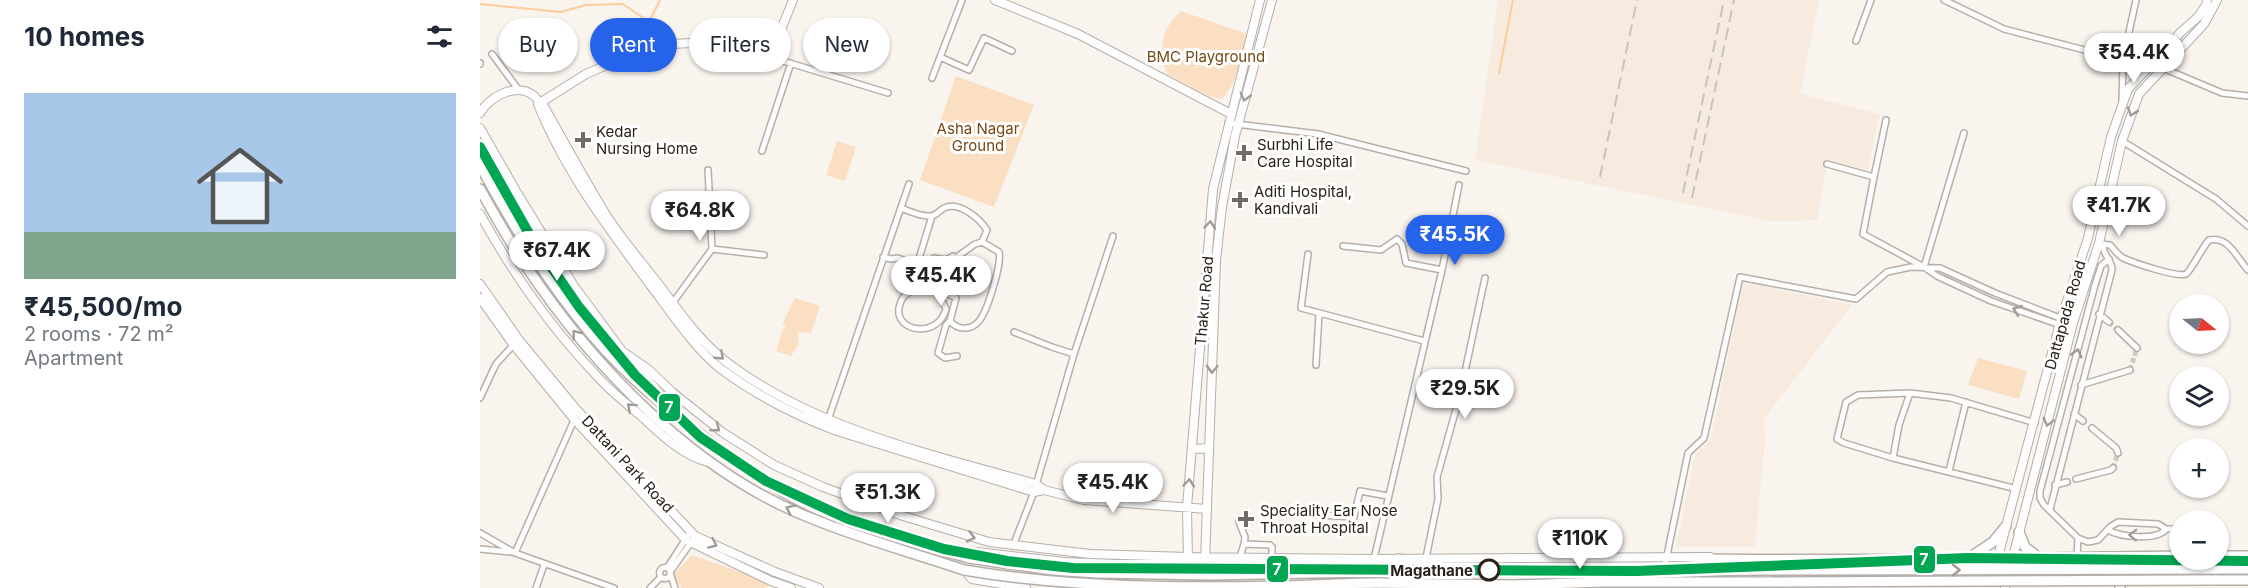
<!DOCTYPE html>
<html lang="en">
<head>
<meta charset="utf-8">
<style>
	:root { --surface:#fff; --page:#f2f2f3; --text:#1f2937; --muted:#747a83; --accent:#2563eb }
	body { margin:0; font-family:Inter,sans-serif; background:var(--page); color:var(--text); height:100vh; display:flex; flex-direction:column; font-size:22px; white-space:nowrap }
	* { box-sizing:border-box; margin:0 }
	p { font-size:20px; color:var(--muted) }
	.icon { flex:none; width:33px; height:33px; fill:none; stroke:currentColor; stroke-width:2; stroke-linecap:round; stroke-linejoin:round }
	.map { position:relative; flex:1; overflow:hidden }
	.drawer { display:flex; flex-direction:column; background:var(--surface); width:480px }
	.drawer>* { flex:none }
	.banner { position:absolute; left:18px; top:18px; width:570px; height:54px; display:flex; gap:12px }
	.needle { width:39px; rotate:108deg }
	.fabs { position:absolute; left:1689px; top:294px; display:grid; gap:12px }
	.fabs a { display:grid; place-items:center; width:60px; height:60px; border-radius:50%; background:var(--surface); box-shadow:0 2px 4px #0004; font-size:30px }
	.price { position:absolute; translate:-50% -51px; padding:0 14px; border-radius:21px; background:#fff; color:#222; font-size:20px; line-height:39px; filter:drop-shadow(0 2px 3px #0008) }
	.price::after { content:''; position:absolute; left:50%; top:36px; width:18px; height:14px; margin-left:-9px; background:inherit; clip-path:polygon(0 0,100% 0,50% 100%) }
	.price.active { background:var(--accent); color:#fff }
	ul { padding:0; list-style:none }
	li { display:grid; align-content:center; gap:12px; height:318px; padding:0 24px }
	li span { display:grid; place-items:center; height:186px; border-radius:0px; color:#555 }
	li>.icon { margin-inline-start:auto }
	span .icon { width:108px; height:108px; fill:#fffc; stroke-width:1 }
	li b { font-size:26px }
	h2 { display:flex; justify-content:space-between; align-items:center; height:72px; padding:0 24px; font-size:26px }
	.chip { padding:0 21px; border-radius:27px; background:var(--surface); box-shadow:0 2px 4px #0004; font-size:21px; line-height:54px }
	.chip.active { background:var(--accent); color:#fff }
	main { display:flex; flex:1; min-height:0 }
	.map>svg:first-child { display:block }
	.built { fill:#f7ebdf }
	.green { fill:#fbdfc2 }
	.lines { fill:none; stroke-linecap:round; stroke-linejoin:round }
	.stream { stroke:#fecc98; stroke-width:2 }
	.street-tunnel { stroke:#d1cac4; stroke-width:5; stroke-dasharray:5 2.5; stroke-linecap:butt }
	.street-casing { stroke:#b6afa9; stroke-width:8 }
	.secondary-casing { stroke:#b6afa9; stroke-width:10 }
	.highway-casing { stroke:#b6afa9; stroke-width:12 }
	.street { stroke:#fefdfd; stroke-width:5 }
	.secondary { stroke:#fefdfd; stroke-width:8 }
	.highway { stroke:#fefdfd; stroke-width:9 }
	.rail { stroke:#c6c4c2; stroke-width:2; stroke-dasharray:12 6; stroke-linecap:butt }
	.highway-bridge-casing { stroke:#b6afa9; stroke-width:12; stroke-linecap:butt }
	.highway-bridge { stroke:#fefdfd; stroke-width:9 }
	.metro-1-casing { stroke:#fff; stroke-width:15 }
	.metro-1 { stroke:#00a651; stroke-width:10 }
	.oneway { stroke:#9f9b97 }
	.poi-dot { fill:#736c65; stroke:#fff; stroke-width:2 }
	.stop-dot { fill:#fff; stroke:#2b231a; stroke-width:3 }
	.labels { text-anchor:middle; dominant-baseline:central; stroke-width:6; stroke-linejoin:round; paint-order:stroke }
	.park-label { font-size:15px; fill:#754913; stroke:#fff }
	.poi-label { font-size:15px; fill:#2b231a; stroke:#fff; text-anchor:start }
	.street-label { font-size:15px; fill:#2b231a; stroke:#fff }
	.stop-label { font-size:15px; font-weight:bold; fill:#2b231a; stroke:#fff; text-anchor:end }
	.line-badge { stroke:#fff; stroke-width:2 }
	.badge-label { font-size:16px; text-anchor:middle; font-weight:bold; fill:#fff }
</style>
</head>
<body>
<main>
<section class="drawer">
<h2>10 homes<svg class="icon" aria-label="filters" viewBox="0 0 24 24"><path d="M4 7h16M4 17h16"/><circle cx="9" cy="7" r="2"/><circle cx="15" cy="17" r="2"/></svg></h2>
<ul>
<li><span style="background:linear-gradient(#a9c7e8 75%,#7fa58c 0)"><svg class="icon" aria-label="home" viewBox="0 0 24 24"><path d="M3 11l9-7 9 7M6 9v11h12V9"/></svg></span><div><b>₹45,500/mo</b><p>2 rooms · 72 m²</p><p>Apartment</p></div></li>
</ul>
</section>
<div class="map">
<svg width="1768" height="588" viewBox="0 0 1768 588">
	<rect width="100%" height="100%" fill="#faf4ef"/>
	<path class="built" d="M 1018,0 L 1339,0 L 1320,94 L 1400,114 L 1388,170 L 1348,160 L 1337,220 L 1295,222 L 995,160 Z
		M 1263,282 L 1372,305 L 1284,419 L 1285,442 L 1275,546 L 1196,547 L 1214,457 L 1232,436 Z"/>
	<path class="green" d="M 701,11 L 767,34 C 762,56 758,82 742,99 L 729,96 L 687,74 C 678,51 681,28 701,11 Z
		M 476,76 L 554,105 L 514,207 L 440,180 Z
		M 357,141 L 376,147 L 365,181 L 346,175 Z
		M 315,298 L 340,306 L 331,333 L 318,332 L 319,344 L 311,356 L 296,351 L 302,331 L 306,326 L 302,324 Z
		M 1498,358 L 1547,371 L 1539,399 L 1488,385 Z
		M 212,555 L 280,579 L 288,583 L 287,588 L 201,588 L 193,575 Z"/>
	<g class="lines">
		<path class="stream" d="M 0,4 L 81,12 L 106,5 L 143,4 L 169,22 L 180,0
			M 1019,73 L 1033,0"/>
		<path class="street-tunnel" d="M 1629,322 L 1638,330
			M 1650,370 L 1657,348
			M 1633,468 L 1638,453"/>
		<defs>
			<path id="street" d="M 1464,0 L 1524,29 L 1643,60
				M 1376,41 L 1391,0
				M 12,54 L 38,89
				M 290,57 L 408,93
				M 460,57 L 489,70 L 504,38 L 532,51
				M 1671,63 L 1742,93 L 1768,96
				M 0,64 L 0,63
				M 452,78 L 482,0
				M 1642,102 L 1643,60 L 1656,0
				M 748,123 L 838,134 L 986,171
				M 1642,141 L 1736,199 L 1768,226
				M 282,151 L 311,63
				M 1347,164 L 1394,177 L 1383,234 L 1444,267 L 1457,276 L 1511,301 L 1592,329
				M 1394,177 L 1406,120
				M 421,208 C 429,211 439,216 448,216 C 456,217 458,211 464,208 C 479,201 499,218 507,230 L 502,242 L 495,244 L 474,259 L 462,291 L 476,298 L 470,321 C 477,330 491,331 499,321 C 507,312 522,264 519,252 L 502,242
				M 1622,244 L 1630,245 C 1634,249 1638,255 1643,258 C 1652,262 1697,278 1706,274 C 1710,272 1722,248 1729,240 C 1749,236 1756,257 1768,270
				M 863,246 L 901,250 L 917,239 L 922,244 L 926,263 L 962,270
				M 232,249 L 284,255
				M 828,254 L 821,308 L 944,341
				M 403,257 L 411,259 L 418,258 L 437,265 L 452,216
				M 1629,259 L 1621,266 L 1615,285 L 1560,491 L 1560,498 L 1564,505 L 1598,538 L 1608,542 L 1618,540 L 1630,527 L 1638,522 L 1678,524 L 1686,529 L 1700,529
				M 437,265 L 450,269 L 454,258 L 466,260 L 473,256
				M 1444,267 L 1484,133
				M 445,282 L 455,286 L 466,309 C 458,339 415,332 419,308 C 422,290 436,292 445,282 C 447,280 449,273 450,269 L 467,276
				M 191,305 L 232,249 L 228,170
				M 1619,314 L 1629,322
				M 470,321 L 466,325 L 458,353 L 465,358 L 477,356
				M 1638,330 L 1657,348
				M 534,332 L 572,347 L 594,354
				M 836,365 L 839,314
				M 1601,385 L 1650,370
				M 0,398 L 16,364 L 36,342
				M 1594,414 L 1603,421
				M 348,420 L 429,184
				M 1612,428 L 1636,448 L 1638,453
				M 1413,458 L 1364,443 L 1357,439 L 1366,402 L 1378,395 L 1430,393
				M 1469,471 L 1486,402
				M 1596,479 L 1631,470 L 1633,468
				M 1575,485 L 1587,482
				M 1537,489 L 1413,458 L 1419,425 L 1430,393 L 1471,398 L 1555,423
				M 1570,509 L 1632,270 C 1632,259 1622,255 1623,244
				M 821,514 L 874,517 L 880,491 L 908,496
				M 759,522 L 765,537 L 764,544
				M 1628,530 C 1640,537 1678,541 1686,529
				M 0,533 L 35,553 L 134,588
				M 533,546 L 554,492 L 594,354 L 633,236
				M 0,549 L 30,552
				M 35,553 L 95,418
				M 760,557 L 764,544 L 790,545 L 792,547 L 792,558
				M 946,558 L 958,499 L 957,477 L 980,395 L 1005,278
				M 1597,558 L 1598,538
				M 893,563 L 962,270 L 979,185
				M179.5 573a5.5 5.5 0 1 1 11 0a5.5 5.5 0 1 1-11 0Z
				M 187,568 L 211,531
				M 1184,570 L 1208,453 L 1224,438 L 1260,277 L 1376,299 L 1407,272 L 1431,267 L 1460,268 L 1515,293 L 1593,323
				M 190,572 L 212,541
				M 190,573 L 195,588
				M 56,588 L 64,565
				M 170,588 L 181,577"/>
			<path id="secondary" d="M 515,0 L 598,34 L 751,114
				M 63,101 L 106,74 L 161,50 L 192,44 L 212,43 L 290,57 L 313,0
				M 62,103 C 83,140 103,177 125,213 C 141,239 162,262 180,286 C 201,314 221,343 249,364 C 336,429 453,455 556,484 L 564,490
				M 58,104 C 84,170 129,229 171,286 C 190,311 216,350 241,369 C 276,395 317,416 357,431 L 554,492 L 564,490 L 604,500 L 727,509
				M 0,113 C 10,95 41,80 57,99
				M 0,128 L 36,191 L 94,286 L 142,351 L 180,394 L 188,407
				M 0,214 C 32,272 71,328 117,376 C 130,391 146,403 161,416 C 181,434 201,455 228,462
				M 0,284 L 39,340 L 96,409 L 215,536 L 295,572 L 339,588
				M 0,298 L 33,344 L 94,419 L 206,540 L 291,581 L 311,588
				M 142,351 L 168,369 L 192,392 L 242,432 L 294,465 L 343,487 L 423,516 L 509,542 L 610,554 L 708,557 L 893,559 L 1230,557
				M 712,449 L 729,448
				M 489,558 L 497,552 L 585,562 L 636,564 L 711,562
				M 1516,564 L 1581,319 L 1608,238 L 1631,137 L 1648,89 L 1701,32 L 1718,17 L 1726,5 L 1727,0
				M 484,570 L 492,579 L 546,588
				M 711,588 L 708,562 L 707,507 L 733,189 L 780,0
				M 726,588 L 725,561 L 736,260 L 742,207 L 755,136 L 792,0
				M 1525,588 L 1593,323 L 1619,243 L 1642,141 L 1659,94 L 1724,24 L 1737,0"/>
			<path id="highway" d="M 0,165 C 32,225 68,283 112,335 C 148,378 193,414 237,447 C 268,470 302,494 337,509 C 386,530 438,543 489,558
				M 0,189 C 14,214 28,239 44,263 C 112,366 216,474 333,519 C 382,539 434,553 484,570
				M 1539,532 L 1545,547 L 1558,557
				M 1492,556 L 1513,542 L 1526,526
				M 1738,556 L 1768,556
				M 1735,569 L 1768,569
				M 1211,570 L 1225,559 C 1383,561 1541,558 1700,556
				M 885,572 L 1292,570
				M 919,572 L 919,559
				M 1734,580 L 1768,580
				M 898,583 L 1034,585 L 1123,582 L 1291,582
				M 1640,588 L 1643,562"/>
		</defs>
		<use href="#street" class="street-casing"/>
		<use href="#secondary" class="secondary-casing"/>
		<use href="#highway" class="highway-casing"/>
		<use href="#street" class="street"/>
		<use href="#secondary" class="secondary"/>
		<use href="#highway" class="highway"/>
		<path class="rail" d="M 1120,177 L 1157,0
			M 1203,193 L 1244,0
			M 1212,198 L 1254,0"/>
		<defs>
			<path id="highway-bridge" d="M 489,558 L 572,570 L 617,573 L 732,575 L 885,572
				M 484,570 C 591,588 698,588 807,586 C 837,585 868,583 898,583
				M 1292,570 L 1735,569
				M 1291,582 L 1734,580"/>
		</defs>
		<use href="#highway-bridge" class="highway-bridge-casing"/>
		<use href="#highway-bridge" class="highway-bridge"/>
		<defs>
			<path id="metro-1" d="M 0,147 L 52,239 L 99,307 L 155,375 L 220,437 L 286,481 L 368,519 L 464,549 L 527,561 L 593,568 L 1157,571 L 1488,558 L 1768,561"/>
		</defs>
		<use href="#metro-1" class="metro-1-casing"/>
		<use href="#metro-1" class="metro-1"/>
	</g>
	<defs><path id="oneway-chevron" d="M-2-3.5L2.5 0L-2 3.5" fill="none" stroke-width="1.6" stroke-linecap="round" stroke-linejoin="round" transform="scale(1.5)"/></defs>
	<g class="oneway">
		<use href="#oneway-chevron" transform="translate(765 97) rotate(106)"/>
		<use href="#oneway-chevron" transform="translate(1652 112) rotate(109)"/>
		<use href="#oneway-chevron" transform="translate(730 225) rotate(-85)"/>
		<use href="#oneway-chevron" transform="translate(1537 310) rotate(-160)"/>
		<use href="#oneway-chevron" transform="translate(96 334) rotate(-128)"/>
		<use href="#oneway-chevron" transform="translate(1597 353) rotate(-75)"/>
		<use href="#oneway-chevron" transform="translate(240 356) rotate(43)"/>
		<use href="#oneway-chevron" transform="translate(732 369) rotate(92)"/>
		<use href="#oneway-chevron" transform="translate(151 407) rotate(-138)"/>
		<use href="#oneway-chevron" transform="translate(1568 422) rotate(104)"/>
		<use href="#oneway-chevron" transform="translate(236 428) rotate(38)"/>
		<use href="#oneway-chevron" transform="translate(709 483) rotate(-85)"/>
		<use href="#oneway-chevron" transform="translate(310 509) rotate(-154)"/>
		<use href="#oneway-chevron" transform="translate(1653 535) rotate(-178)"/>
		<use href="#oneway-chevron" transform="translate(491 537) rotate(14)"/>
		<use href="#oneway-chevron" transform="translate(233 544) rotate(24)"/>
		<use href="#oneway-chevron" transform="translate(1476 570)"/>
	</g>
	<g class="poi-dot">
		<path d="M100 131h6v6h6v6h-6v6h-6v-6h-6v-6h6z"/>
		<path d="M761 144h6v6h6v6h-6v6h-6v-6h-6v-6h6z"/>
		<path d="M757 191h6v6h6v6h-6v6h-6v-6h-6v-6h6z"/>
		<path d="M763 510h6v6h6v6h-6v6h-6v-6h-6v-6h6z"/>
	</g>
	<circle class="stop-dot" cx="1009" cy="570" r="10"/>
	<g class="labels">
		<g class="park-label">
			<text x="726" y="56">BMC Playground</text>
			<text x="498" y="128">Asha Nagar<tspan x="498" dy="17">Ground</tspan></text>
		</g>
		<g class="poi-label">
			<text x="116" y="131">Kedar<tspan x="116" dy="17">Nursing Home</tspan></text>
			<text x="777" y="144">Surbhi Life<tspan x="777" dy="17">Care Hospital</tspan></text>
			<text x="774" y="191">Aditi Hospital,<tspan x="774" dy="17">Kandivali</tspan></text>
			<text x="780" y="510">Speciality Ear Nose<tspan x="780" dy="17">Throat Hospital</tspan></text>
		</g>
		<g class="street-label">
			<text transform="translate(724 301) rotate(-85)">Thakur Road</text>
			<text transform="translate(1585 315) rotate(-74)">Dattapada Road</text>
			<text transform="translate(148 464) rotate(47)">Dattani Park Road</text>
		</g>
		<g class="stop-label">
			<text x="993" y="570">Magathane</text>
		</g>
	</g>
	<g class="line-badge">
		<rect x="178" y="393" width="23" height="29" rx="6" fill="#00a651"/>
		<rect x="1433" y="545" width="23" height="29" rx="6" fill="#00a651"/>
		<rect x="786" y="555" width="23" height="28" rx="6" fill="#00a651"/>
	</g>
	<g class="badge-label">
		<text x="189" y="413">7</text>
		<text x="1444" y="565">7</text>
		<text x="797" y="575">7</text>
	</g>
</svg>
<div class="fabs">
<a><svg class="needle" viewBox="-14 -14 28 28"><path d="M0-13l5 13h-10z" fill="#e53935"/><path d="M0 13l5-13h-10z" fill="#747a83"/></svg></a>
<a><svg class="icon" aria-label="layers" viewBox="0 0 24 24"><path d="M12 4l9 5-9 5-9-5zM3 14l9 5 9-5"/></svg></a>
<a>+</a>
<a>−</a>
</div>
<b class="price" style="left:1654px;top:84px">₹54.4K</b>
<b class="price" style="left:1639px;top:237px">₹41.7K</b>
<b class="price" style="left:220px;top:242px">₹64.8K</b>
<b class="price active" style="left:975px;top:266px">₹45.5K</b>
<b class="price" style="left:77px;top:282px">₹67.4K</b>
<b class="price" style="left:461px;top:307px">₹45.4K</b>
<b class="price" style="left:985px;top:420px">₹29.5K</b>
<b class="price" style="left:633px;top:514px">₹45.4K</b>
<b class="price" style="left:408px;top:524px">₹51.3K</b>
<b class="price" style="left:1100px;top:570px">₹110K</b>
<div class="banner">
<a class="chip">Buy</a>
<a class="chip active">Rent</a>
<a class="chip">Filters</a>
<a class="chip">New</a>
</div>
</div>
</main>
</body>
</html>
